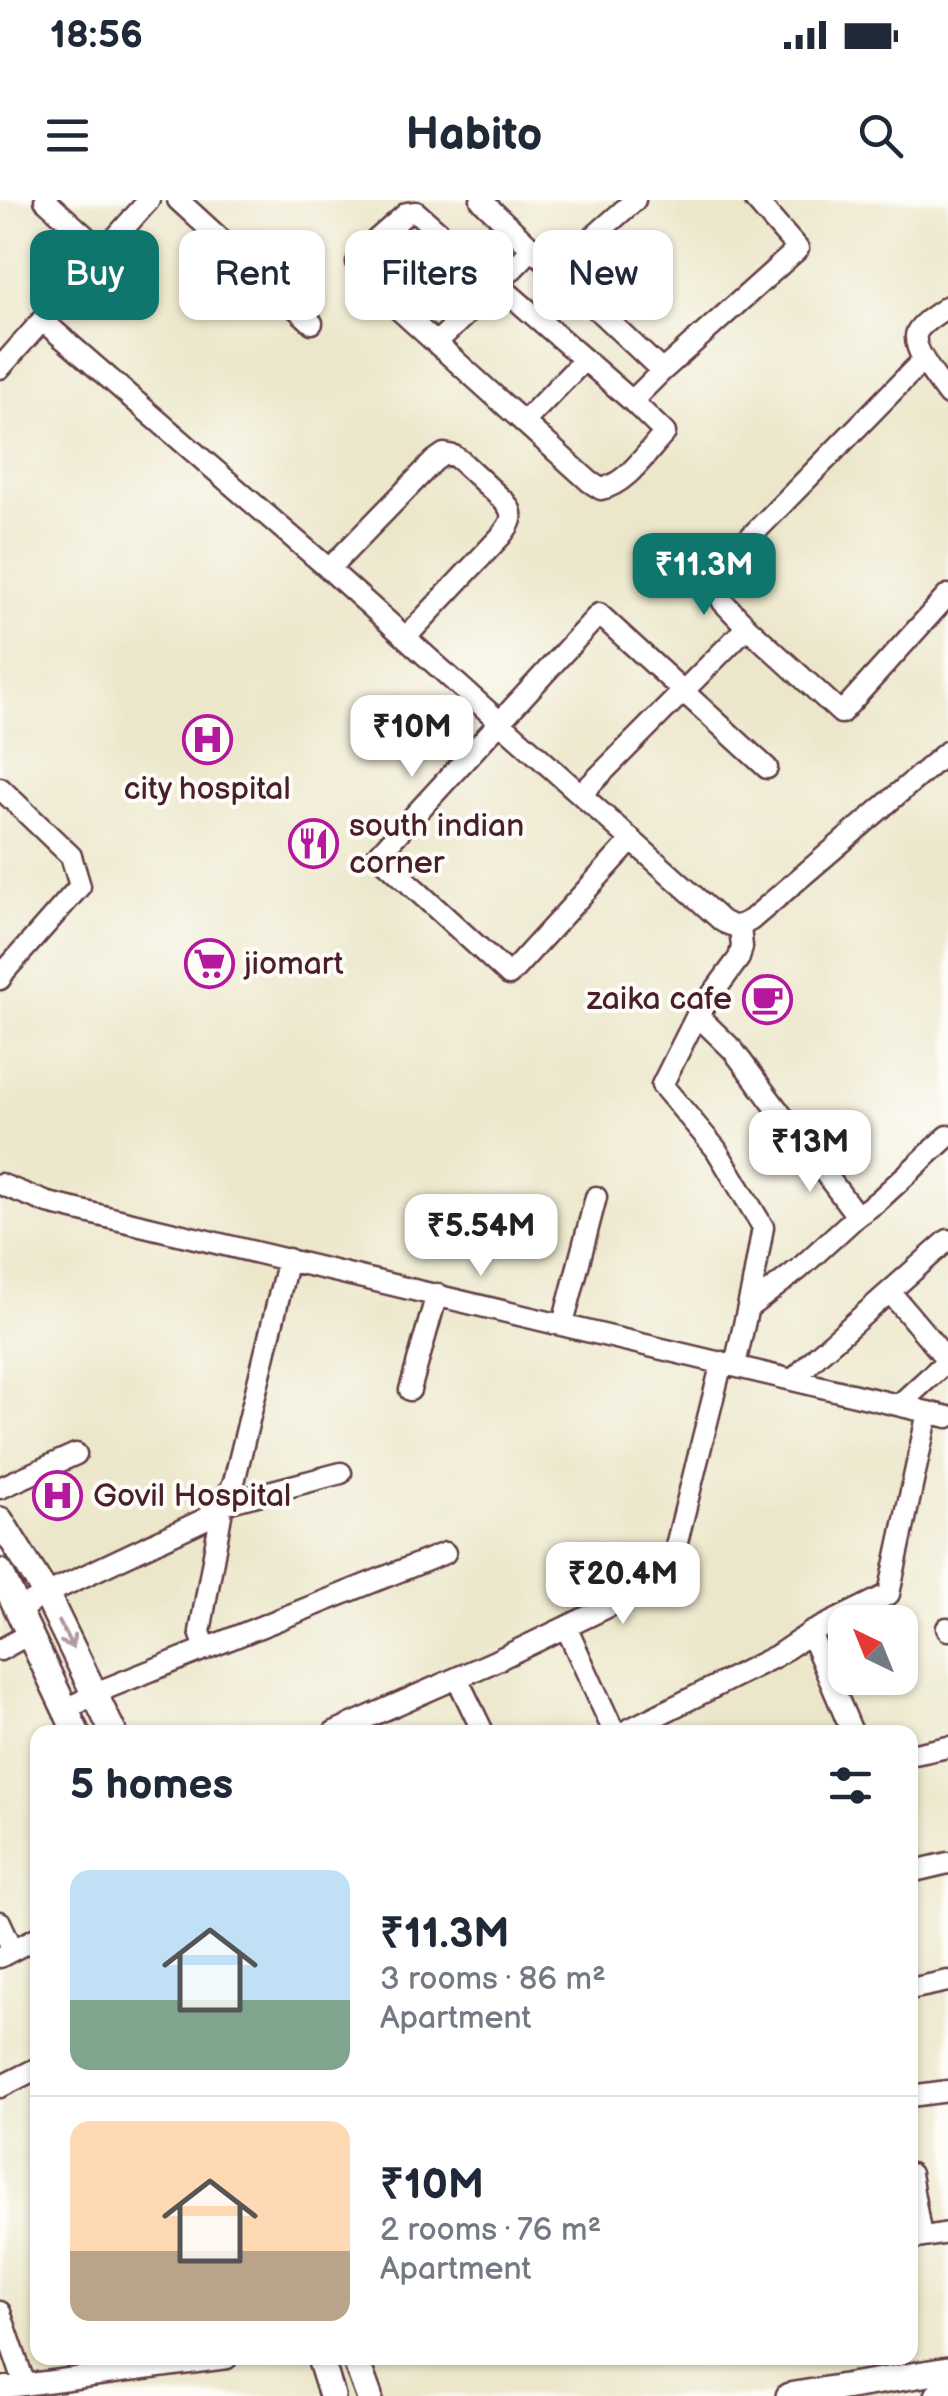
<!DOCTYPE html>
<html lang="en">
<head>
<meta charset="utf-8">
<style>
	:root { --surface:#fff; --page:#f6f6f7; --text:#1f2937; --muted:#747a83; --line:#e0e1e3; --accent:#0f766e }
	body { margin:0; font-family:"Balsamiq Sans",sans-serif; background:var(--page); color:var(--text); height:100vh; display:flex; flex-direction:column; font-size:38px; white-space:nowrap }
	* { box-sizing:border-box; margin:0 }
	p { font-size:32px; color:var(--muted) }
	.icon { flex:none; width:55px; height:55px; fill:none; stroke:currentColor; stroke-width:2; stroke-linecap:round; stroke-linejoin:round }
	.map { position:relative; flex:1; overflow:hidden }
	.panel { position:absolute; left:30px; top:1525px; width:888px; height:640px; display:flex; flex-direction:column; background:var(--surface); border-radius:20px; box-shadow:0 2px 8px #0004 }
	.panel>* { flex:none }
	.guide { position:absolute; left:30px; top:30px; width:890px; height:90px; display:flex; gap:20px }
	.needle { width:65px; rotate:317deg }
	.controls { position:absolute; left:828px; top:1405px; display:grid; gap:20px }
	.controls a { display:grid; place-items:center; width:90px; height:90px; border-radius:20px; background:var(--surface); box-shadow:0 2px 8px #0004; font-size:50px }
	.price { position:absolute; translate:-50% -85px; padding:0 22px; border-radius:20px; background:#fff; color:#222; font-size:32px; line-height:65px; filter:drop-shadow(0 2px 5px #0008) }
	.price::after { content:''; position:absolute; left:50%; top:60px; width:30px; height:22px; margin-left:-15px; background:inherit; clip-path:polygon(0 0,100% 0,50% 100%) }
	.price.current { background:var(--accent); color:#fff }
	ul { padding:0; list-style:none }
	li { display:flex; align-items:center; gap:30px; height:250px; padding:0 40px }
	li+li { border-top:2px solid var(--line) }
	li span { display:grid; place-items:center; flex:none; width:280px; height:200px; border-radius:20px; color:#555 }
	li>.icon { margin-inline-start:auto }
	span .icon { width:120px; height:120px; fill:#fffc; stroke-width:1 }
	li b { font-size:42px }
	h2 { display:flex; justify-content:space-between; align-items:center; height:120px; padding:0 40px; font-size:42px }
	.pill { padding:0 35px; border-radius:20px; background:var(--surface); box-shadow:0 2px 8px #0004; font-size:35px; line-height:90px }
	.pill.current { background:var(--accent); color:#fff }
	.status { display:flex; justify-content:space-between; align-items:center; height:70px; padding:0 50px; background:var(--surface); direction:ltr }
	.status svg { height:28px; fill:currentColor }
	header { display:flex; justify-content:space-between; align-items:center; height:130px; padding:0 40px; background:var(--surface); font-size:45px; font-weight:600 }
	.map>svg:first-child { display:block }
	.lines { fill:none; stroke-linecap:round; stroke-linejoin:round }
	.minor-casing { stroke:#623d43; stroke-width:25 }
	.major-casing { stroke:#623d43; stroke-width:30 }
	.minor { stroke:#fff; stroke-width:20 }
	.major { stroke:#fff; stroke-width:25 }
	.oneway { stroke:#ae9aa0 }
	.labels { text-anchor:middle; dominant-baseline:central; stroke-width:8; stroke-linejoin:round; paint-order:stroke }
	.poi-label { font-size:32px; fill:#4a1f2b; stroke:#fdfcf7; text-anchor:start }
</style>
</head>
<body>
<div class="status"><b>18:56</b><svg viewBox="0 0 49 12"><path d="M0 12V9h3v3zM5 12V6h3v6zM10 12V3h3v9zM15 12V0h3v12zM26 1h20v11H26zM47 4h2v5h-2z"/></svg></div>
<header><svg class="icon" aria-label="menu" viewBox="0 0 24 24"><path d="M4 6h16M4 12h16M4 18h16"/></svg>Habito<svg class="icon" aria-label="search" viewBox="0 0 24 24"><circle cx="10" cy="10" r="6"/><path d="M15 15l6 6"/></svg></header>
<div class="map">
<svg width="948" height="2196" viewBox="0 0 948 2196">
	<rect width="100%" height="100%" fill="#fdfcf7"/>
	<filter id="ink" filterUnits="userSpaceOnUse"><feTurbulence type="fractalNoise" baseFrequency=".01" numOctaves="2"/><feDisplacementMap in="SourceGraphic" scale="20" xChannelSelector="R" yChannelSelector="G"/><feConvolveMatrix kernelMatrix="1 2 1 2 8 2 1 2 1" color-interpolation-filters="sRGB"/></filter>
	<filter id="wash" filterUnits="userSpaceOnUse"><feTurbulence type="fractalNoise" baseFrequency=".0048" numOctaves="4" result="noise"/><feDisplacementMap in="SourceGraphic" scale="40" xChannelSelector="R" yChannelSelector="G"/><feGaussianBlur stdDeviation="2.25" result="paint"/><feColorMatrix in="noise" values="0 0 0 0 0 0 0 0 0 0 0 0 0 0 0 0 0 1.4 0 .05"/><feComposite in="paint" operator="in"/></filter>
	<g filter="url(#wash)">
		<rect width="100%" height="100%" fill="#ece7cb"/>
	</g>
	<g filter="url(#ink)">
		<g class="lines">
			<defs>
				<path id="minor" d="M 45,0 L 103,52
					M 178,0 L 312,123
					M 481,0 L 662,171 L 798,49 L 755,0
					M 533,48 L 498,84 L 416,12 L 407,13 L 360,54 L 357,63 L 359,72 L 376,89 L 590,282 L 601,289 C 627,284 647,252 665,233 L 632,201
					M 556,70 L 635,0
					M 948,106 C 939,113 922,122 917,132 C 910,148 939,182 948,195
					M 43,121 L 329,369 L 722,721 C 734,728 739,727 751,720 L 948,551
					M 436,143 L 498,84 L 632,201 L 662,171
					M 923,160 L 719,369 L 716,385 L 723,402 L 747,427 L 841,513 L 948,395
					M 0,168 L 149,0
					M 524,222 L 584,160
					M 329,369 L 434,261 L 444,254 L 454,256 L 461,261 L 505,302 C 517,316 510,325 500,337 L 406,437
					M 0,588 L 71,656 L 80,686 L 5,771 L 0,779
					M 581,594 L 747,427
					M 632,640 L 509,775 L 378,655 L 599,414 L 767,568
					M 697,815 L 733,850 L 857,1016 L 878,1001 L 948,936
					M 0,984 L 48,1003 L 948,1217
					M 890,1092 L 948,1161
					M 748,1108 L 799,1069 L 857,1016
					M 563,1124 L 596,997
					M 735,1165 L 752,1089 L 763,1027 L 716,949 L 662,885 L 697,815 L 739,758 L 742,747 L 740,727
					M 794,1179 L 819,1154 L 948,1040
					M 410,1190 L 437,1094
					M 899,1205 L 948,1160
					M 0,1288 L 76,1254
					M 18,1410 L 46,1394 L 205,1319 L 223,1304 L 234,1282 L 288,1059
					M 566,1427 L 614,1532
					M 947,1428 L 948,1430
					M 810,1433 L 889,1394 L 928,1212
					M 206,1449 L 200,1432 L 223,1304 L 341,1273
					M 0,1450 L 29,1434
					M 457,1478 L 483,1532
					M 65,1511 L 95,1493 L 445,1353
					M 334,1532 L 493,1462 L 668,1378 L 722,1162
					M 624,1532 L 776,1456 L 810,1433 L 852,1532
					M 910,1555 L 948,1547
					M 910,1672 L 948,1663
					M 0,1722 L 13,1750
					M 0,1757 L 38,1737
					M 910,1789 L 948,1781
					M 0,1887 L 38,1868
					M 910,1896 L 948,1891
					M 910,1974 L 921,2037
					M 912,2039 L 948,2033
					M 0,2112 L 25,2185
					M 0,2188 L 227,2158"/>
				<path id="major" d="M 0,1320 L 46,1394 L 113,1532
					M 0,1372 L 76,1532
					M 320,2158 L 332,2196
					M 355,2158 L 369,2196
					M 789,2196 L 948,2170
					M 938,2196 L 948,2194"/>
			</defs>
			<use href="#minor" class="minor-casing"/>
			<use href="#major" class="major-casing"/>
			<use href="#minor" class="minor"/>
			<use href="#major" class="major"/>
		</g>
		<defs><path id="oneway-shaft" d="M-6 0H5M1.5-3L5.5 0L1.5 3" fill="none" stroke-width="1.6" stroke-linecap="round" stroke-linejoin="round" transform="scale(2.5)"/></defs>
		<use class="oneway" href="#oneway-shaft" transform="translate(66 1435) rotate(63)"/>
	</g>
	<defs>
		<symbol id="hospital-ring" viewBox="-11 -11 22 22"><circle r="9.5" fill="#fdfcf7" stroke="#b5179e" stroke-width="1.5"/><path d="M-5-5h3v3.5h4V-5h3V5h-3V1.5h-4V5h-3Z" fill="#b5179e"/></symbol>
		<symbol id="restaurant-ring" viewBox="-11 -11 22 22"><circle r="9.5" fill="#fdfcf7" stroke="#b5179e" stroke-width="1.5"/><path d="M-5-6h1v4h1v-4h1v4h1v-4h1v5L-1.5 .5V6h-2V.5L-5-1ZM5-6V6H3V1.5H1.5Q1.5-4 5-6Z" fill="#b5179e"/></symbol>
		<symbol id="supermarket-ring" viewBox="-11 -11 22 22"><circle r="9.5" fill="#fdfcf7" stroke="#b5179e" stroke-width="1.5"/><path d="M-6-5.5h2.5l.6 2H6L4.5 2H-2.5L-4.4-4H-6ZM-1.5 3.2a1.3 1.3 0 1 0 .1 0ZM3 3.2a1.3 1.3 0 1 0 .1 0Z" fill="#b5179e"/></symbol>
		<symbol id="cafe-ring" viewBox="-11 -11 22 22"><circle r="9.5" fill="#fdfcf7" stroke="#b5179e" stroke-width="1.5"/><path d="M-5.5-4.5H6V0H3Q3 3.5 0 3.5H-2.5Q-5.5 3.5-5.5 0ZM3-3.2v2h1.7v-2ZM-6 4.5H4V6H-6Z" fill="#b5179e"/></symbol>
	</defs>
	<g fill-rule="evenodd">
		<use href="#hospital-ring" x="180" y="512" width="55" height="55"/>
		<use href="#restaurant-ring" x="286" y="616" width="55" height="55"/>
		<use href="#supermarket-ring" x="182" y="736" width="55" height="55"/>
		<use href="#cafe-ring" x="740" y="772" width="55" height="55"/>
		<use href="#hospital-ring" x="30" y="1268" width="55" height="55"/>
	</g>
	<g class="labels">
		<g class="poi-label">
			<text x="207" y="589" text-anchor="middle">city hospital</text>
			<text x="349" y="626">south indian<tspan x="349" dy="37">corner</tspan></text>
			<text x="244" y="764">jiomart</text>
			<text x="732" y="799" text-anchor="end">zaika cafe</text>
			<text x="93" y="1296">Govil Hospital</text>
		</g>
	</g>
</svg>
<div class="controls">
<a><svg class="needle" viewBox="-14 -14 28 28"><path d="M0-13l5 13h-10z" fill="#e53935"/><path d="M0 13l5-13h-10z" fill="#747a83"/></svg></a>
</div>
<b class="price current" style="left:704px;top:418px">₹11.3M</b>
<b class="price" style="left:412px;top:580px">₹10M</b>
<b class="price" style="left:810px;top:995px">₹13M</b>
<b class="price" style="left:481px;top:1079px">₹5.54M</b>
<b class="price" style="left:623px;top:1427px">₹20.4M</b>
<div class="guide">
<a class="pill current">Buy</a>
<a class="pill">Rent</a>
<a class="pill">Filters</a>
<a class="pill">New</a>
</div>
<section class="panel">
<h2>5 homes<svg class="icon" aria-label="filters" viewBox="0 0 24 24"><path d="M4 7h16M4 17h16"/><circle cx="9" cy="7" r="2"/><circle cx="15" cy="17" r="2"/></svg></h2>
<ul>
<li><span style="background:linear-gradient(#bfe0f5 65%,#7fa58c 0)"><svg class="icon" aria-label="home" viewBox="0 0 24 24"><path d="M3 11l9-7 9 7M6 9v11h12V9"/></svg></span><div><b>₹11.3M</b><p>3 rooms · 86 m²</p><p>Apartment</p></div></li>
<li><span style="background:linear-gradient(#ffd9b3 65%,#b9a48a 0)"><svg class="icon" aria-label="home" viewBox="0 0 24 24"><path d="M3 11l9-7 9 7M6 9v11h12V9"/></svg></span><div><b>₹10M</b><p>2 rooms · 76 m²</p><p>Apartment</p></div></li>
</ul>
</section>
</div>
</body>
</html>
